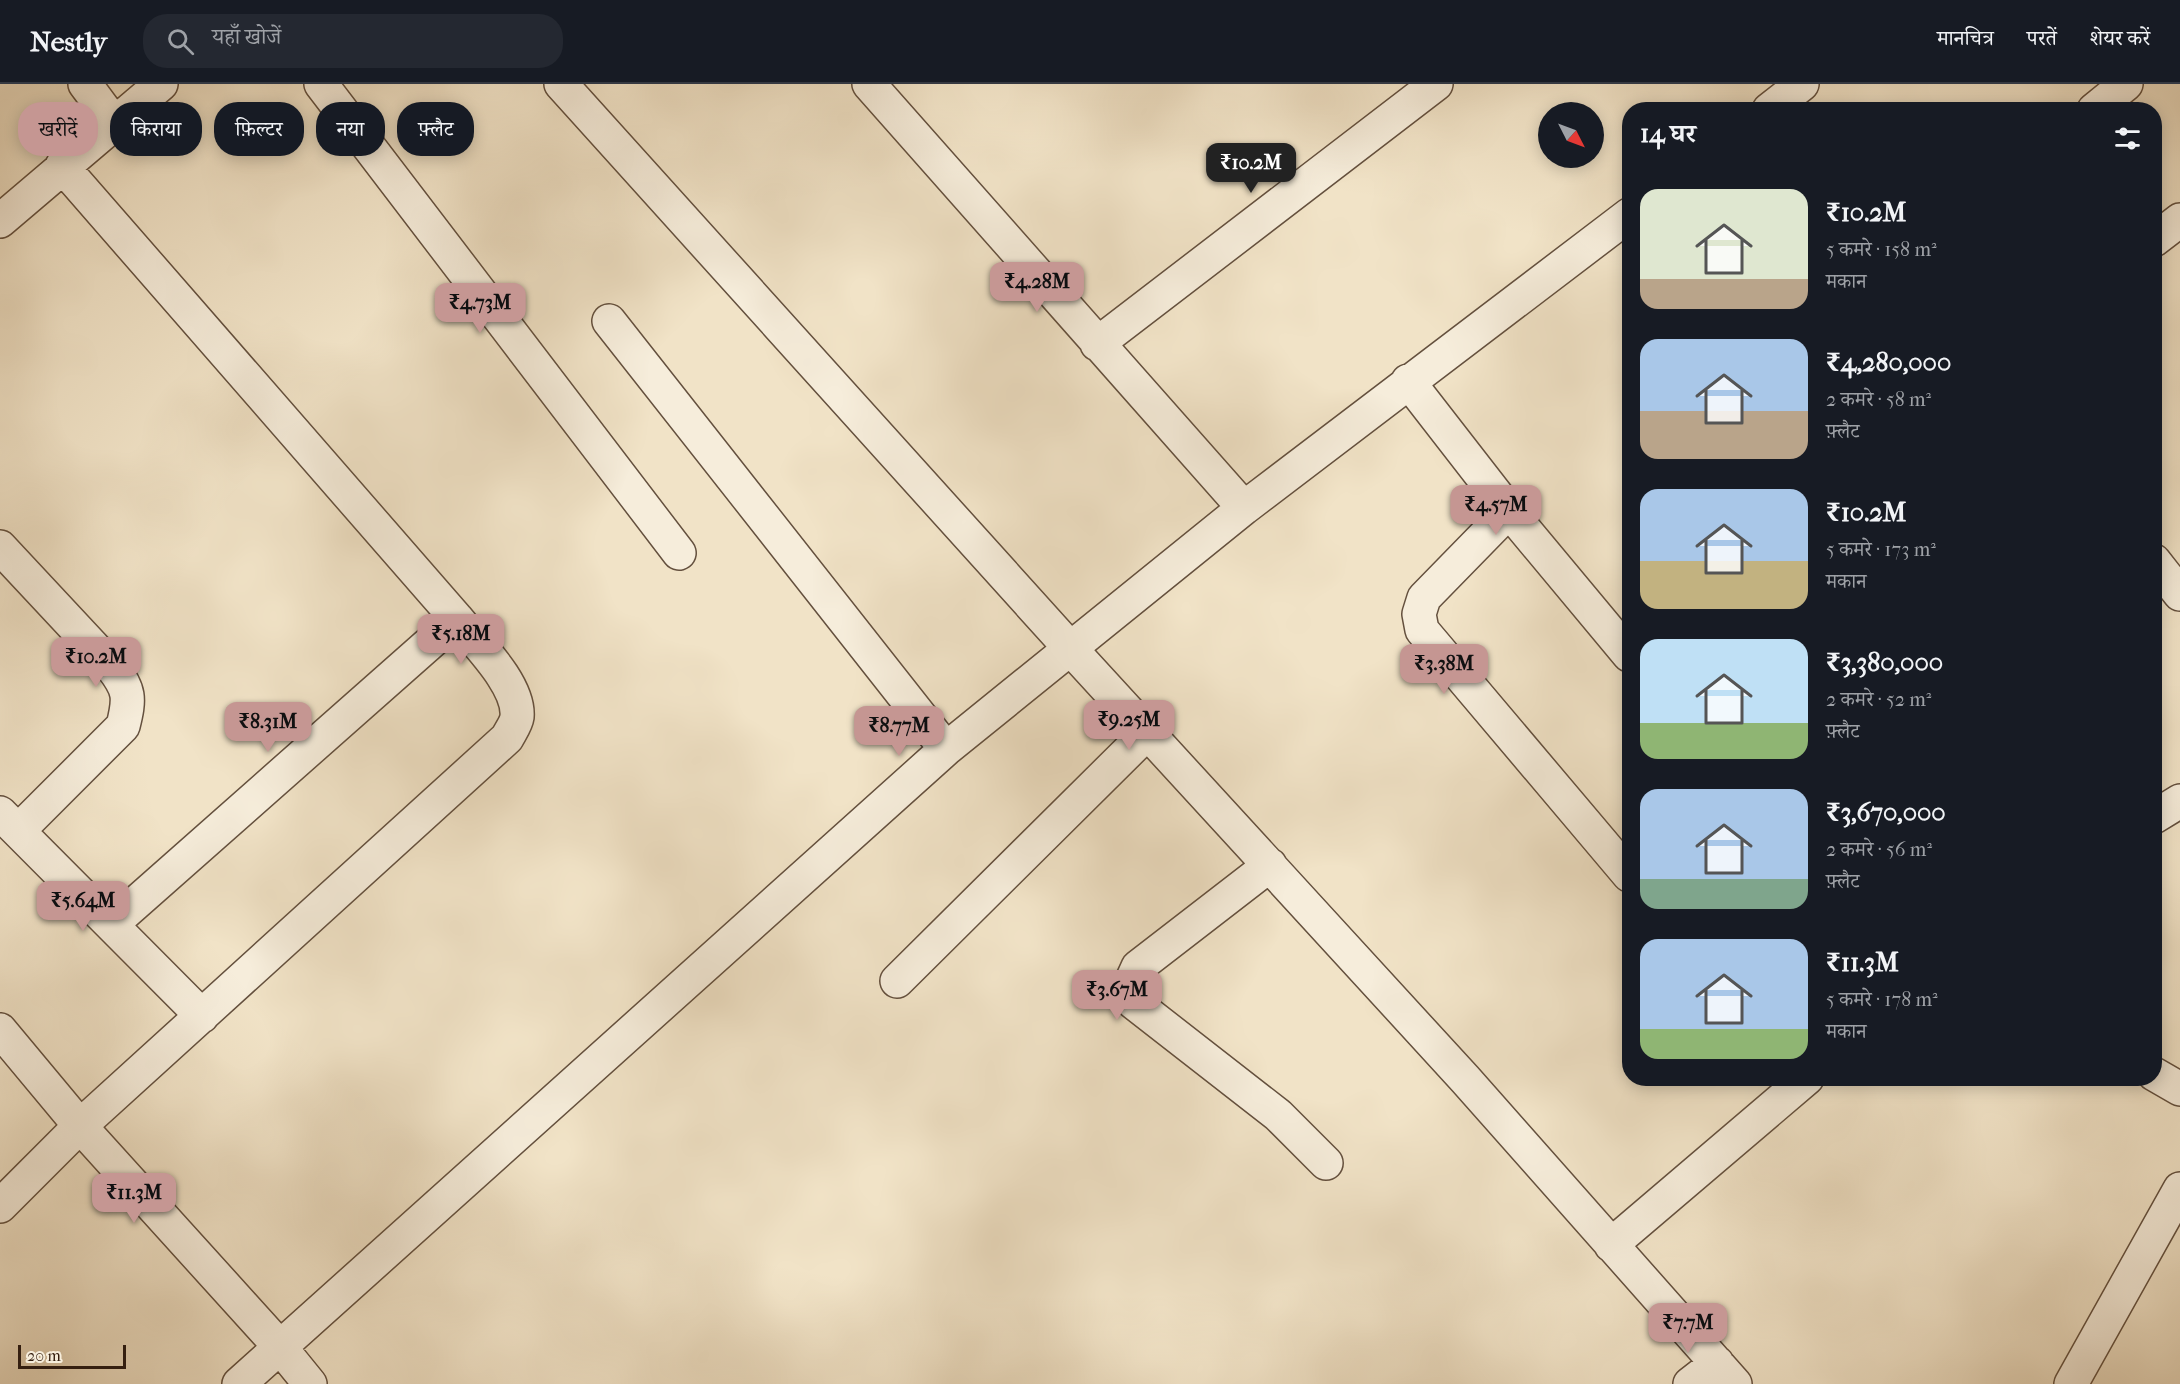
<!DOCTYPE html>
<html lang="hi">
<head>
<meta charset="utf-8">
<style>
	:root { --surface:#171b24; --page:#242831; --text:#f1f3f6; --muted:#9ea1a6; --line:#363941; --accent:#c59692 }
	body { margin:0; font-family:"IM FELL French Canon","Noto Serif Devanagari",serif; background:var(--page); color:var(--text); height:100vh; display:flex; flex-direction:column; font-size:22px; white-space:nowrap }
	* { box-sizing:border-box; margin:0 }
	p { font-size:20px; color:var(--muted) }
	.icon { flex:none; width:33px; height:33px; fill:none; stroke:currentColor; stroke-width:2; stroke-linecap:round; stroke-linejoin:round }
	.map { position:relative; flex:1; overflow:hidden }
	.details { position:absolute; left:1622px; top:18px; width:540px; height:984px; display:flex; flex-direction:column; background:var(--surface); border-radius:24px; box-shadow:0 3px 15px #0003 }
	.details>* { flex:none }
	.guide { position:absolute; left:18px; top:18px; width:570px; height:54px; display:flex; gap:12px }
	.needle { width:39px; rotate:132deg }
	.buttons { position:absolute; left:1538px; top:18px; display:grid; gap:12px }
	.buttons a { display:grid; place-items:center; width:66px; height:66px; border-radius:50%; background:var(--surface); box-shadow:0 3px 15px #0003; font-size:30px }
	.scale { position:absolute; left:18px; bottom:15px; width:108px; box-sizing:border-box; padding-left:6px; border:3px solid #351f10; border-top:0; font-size:16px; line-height:21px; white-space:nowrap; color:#351f10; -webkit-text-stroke:4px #f6eddb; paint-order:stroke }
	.price { position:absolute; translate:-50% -51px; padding:0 14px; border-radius:12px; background:var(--accent); color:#111; font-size:20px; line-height:39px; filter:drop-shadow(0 2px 3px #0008) }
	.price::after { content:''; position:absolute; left:50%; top:36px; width:18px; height:14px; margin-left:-9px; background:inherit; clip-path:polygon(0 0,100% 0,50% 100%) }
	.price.current { background:#222; color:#fff }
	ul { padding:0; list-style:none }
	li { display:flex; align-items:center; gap:18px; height:150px; padding:0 18px }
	li span { display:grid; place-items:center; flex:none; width:168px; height:120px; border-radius:18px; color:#555 }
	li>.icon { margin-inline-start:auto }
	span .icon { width:72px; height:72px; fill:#fffc; stroke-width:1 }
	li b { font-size:26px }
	h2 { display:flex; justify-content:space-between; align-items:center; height:72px; padding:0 18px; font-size:26px }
	.chip { padding:0 21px; border-radius:24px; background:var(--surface); box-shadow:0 3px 15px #0003; font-size:21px; line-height:54px }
	.chip.current { background:var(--accent); color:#111 }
	header { display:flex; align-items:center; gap:36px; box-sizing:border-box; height:84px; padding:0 30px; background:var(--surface); border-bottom:2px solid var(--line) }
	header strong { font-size:28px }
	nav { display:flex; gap:33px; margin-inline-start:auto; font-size:21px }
	.search { width:420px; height:54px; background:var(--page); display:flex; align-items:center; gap:15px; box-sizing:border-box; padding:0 21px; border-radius:24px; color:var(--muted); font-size:22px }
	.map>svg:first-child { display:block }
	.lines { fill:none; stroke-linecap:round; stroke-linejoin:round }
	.street-casing { stroke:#64503e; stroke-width:36 }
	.street { stroke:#f6eddb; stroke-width:33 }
</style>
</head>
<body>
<header>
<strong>Nestly</strong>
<div class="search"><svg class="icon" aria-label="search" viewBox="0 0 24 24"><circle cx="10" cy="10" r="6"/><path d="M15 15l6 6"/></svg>यहाँ खोजें</div>
<nav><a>मानचित्र</a><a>परतें</a><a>शेयर करें</a></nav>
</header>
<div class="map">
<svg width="2180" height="1300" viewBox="0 0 2180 1300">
	<rect width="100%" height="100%" fill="#f1e3c7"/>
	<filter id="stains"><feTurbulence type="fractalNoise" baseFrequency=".00333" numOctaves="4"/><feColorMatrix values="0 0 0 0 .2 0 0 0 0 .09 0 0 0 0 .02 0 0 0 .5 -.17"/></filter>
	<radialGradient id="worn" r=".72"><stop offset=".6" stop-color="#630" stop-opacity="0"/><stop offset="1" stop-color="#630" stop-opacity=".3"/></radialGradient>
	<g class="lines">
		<defs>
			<path id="street" d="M 85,0 L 114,39
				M 321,0 L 679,469
				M 561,0 L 1069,563 L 1465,995 L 1735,1300
				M 869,0 L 1244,424
				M 1769,26 L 1802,0
				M 2094,26 L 2126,0
				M 0,137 L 161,0
				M 2154,156 L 2180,136
				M 609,237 L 946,665
				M 1097,260 L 1436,0
				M 1408,297 L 1509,427 L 1629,571
				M 1509,427 L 1424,514 L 1419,530 L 1422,546 L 1629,791
				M 0,463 L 112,583 C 130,606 130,614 123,642 L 18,747
				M 2154,477 L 2180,510
				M 0,729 L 202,932
				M 2154,733 L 2180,717
				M 1270,781 L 1138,883 L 1128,905 L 1133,918 L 1278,1031 L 1326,1079
				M 112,840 L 457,535
				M 897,897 L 1147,649
				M 0,946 L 80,1042 L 280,1263 L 310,1300
				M 2154,990 L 2180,1005
				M 0,1122 L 80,1042 L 507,654 C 510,648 516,640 517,633 C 520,601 476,559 457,535 L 62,82
				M 1611,1161 L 1807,994
				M 239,1300 L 946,665 L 1244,424 L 1629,131
				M 1690,1300 L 1717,1279
				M 2071,1300 L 2180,1105"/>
		</defs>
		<use href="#street" class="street-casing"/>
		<use href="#street" class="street"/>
	</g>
	<rect width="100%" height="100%" filter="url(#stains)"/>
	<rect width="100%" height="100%" fill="url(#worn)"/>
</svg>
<div class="buttons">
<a><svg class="needle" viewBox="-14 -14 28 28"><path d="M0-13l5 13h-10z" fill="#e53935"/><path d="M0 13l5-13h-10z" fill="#9ea1a6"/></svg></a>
</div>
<div class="scale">20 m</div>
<b class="price current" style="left:1251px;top:110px">₹10.2M</b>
<b class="price" style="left:1037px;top:229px">₹4.28M</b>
<b class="price" style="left:480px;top:250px">₹4.73M</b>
<b class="price" style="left:1496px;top:452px">₹4.57M</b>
<b class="price" style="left:461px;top:581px">₹5.18M</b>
<b class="price" style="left:96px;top:604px">₹10.2M</b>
<b class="price" style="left:1444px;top:611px">₹3.38M</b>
<b class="price" style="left:1129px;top:667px">₹9.25M</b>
<b class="price" style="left:268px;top:669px">₹8.31M</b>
<b class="price" style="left:899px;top:673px">₹8.77M</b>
<b class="price" style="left:83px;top:848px">₹5.64M</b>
<b class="price" style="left:1117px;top:937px">₹3.67M</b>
<b class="price" style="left:134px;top:1140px">₹11.3M</b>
<b class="price" style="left:1688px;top:1270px">₹7.7M</b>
<div class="guide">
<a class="chip current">खरीदें</a>
<a class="chip">किराया</a>
<a class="chip">फ़िल्टर</a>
<a class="chip">नया</a>
<a class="chip">फ़्लैट</a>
</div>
<section class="details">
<h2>14 घर<svg class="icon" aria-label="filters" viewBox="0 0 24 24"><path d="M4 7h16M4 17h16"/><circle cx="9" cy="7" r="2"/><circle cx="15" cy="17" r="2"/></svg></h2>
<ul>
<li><span style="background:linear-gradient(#dfe7d0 75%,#b9a48a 0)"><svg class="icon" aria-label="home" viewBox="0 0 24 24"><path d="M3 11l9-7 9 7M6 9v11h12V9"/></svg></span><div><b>₹10.2M</b><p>5 कमरे · 158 m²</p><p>मकान</p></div></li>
<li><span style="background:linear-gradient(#a9c7e8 60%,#b9a48a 0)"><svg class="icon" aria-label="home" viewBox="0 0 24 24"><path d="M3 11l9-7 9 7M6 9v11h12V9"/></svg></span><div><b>₹4,280,000</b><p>2 कमरे · 58 m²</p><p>फ़्लैट</p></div></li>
<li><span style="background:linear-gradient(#a9c7e8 60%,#c2b280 0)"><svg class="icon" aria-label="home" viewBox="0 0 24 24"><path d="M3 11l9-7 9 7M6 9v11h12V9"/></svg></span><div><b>₹10.2M</b><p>5 कमरे · 173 m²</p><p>मकान</p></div></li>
<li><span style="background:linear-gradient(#bfe0f5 70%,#8fb573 0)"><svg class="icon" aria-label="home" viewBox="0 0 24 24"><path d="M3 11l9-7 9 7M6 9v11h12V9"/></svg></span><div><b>₹3,380,000</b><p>2 कमरे · 52 m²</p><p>फ़्लैट</p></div></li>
<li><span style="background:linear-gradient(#a9c7e8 75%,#7fa58c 0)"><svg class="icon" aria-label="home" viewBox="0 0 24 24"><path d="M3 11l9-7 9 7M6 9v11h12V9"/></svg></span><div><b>₹3,670,000</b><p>2 कमरे · 56 m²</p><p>फ़्लैट</p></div></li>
<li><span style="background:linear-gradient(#a9c7e8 75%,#8fb573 0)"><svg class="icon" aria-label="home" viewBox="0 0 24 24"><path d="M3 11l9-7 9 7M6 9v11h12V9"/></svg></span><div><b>₹11.3M</b><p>5 कमरे · 178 m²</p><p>मकान</p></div></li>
</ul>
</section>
</div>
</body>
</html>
